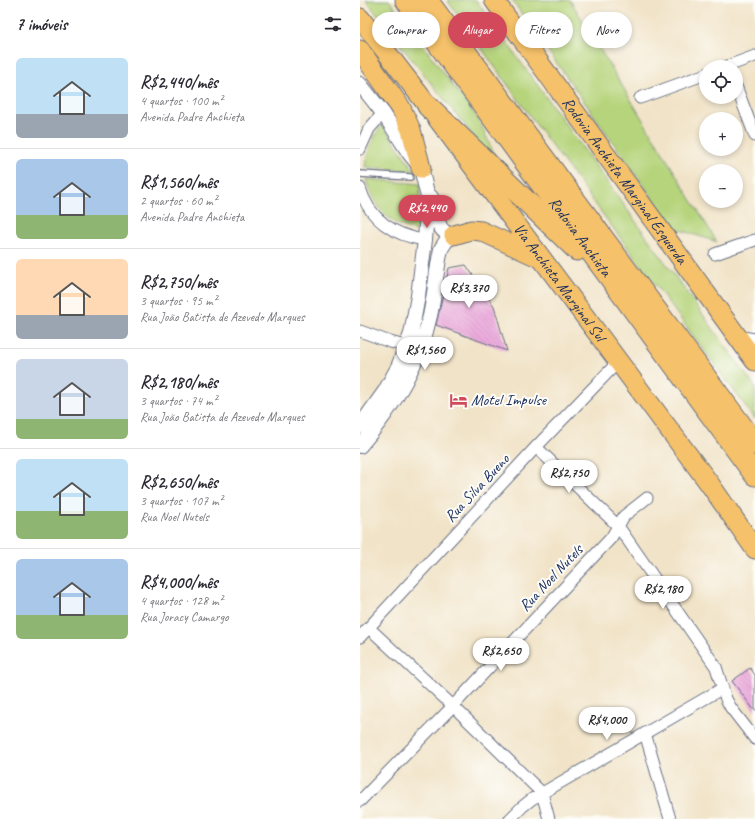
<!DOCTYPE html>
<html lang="pt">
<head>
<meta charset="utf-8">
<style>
	:root { --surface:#fff; --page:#f2f2f3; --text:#2b2b33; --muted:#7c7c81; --line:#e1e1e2; --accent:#d1495b }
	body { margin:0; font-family:Caveat,sans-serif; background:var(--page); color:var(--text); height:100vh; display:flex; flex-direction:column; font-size:15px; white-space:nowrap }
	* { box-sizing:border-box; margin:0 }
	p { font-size:13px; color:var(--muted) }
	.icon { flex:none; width:22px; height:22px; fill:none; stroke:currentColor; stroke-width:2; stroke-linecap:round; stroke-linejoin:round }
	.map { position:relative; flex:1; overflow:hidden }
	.panel { display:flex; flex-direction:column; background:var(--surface); width:360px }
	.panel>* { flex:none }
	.hud { position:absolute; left:12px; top:12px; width:323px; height:36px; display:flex; gap:8px }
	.controls { position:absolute; left:339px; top:60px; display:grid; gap:8px }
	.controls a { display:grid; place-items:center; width:44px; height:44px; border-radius:50%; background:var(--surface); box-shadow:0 2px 6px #0003; font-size:20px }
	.price { position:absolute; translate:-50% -34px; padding:0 9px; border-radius:14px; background:#fff; color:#222; font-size:13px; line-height:26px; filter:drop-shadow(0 1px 2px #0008) }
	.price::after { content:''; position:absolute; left:50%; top:24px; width:12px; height:9px; margin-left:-6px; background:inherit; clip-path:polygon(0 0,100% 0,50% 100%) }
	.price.selected { background:var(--accent); color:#fff }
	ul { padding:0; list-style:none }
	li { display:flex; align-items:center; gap:12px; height:100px; padding:0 16px }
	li+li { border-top:1px solid var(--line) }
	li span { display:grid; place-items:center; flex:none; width:112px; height:80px; border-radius:6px; color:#555 }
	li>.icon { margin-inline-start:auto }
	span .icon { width:48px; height:48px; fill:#fffc; stroke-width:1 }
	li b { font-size:17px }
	h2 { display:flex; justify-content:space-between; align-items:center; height:48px; padding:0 16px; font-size:17px }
	.tag { padding:0 14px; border-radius:18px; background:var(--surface); box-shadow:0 2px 6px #0003; font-size:14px; line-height:36px }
	.tag.selected { background:var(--accent); color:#fff }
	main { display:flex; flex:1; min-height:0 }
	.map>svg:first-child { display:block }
	.green { fill:#b6d47b; stroke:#68826c }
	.building { fill:url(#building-back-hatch) }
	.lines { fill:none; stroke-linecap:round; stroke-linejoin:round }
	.service-casing { stroke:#666e83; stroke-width:8 }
	.minor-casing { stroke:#666e83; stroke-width:13 }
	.tertiary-casing { stroke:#666e83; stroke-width:16 }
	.trunk-casing { stroke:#666e83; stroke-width:21 }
	.motorway-casing { stroke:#666e83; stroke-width:23 }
	.service { stroke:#fff; stroke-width:5.5 }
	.minor { stroke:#fff; stroke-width:11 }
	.tertiary { stroke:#fff; stroke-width:14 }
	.trunk { stroke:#f5c16b; stroke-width:19 }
	.motorway { stroke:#f5c16b; stroke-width:21 }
	.labels { text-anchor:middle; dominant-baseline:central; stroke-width:4; stroke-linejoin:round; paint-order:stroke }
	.street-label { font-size:16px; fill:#1b2f5e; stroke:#fdfcf7 }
	.poi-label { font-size:16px; fill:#1b2f5e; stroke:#fdfcf7; text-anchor:start }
</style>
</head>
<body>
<main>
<section class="panel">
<h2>7 imóveis<svg class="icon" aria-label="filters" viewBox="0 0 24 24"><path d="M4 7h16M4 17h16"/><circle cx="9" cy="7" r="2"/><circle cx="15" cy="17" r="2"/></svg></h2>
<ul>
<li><span style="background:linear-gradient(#bfe0f5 70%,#9aa5b1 0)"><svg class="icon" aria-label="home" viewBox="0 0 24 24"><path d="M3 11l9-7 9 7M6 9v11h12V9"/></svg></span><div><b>R$2,440/mês</b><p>4 quartos · 100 m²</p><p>Avenida Padre Anchieta</p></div></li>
<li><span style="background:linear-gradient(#a9c7e8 70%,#8fb573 0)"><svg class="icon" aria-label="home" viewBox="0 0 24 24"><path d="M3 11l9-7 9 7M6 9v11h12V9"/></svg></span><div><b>R$1,560/mês</b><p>2 quartos · 60 m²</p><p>Avenida Padre Anchieta</p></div></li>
<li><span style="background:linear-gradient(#ffd9b3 70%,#9aa5b1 0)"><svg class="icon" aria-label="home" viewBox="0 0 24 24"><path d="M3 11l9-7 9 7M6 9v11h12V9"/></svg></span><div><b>R$2,750/mês</b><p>3 quartos · 95 m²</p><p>Rua João Batista de Azevedo Marques</p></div></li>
<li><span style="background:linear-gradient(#c9d6e8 75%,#8fb573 0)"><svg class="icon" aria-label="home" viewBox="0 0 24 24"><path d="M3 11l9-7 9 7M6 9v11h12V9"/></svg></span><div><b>R$2,180/mês</b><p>3 quartos · 74 m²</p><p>Rua João Batista de Azevedo Marques</p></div></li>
<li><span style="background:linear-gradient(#bfe0f5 65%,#8fb573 0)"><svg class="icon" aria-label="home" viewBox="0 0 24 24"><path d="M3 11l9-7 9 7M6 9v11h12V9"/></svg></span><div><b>R$2,650/mês</b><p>3 quartos · 107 m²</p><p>Rua Noel Nutels</p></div></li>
<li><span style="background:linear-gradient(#a9c7e8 70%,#8fb573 0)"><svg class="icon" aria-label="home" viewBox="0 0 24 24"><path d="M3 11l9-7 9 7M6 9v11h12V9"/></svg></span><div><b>R$4,000/mês</b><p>4 quartos · 128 m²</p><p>Rua Joracy Camargo</p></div></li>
</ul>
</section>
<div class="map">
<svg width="395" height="819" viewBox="0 0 395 819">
	<defs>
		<pattern id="building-back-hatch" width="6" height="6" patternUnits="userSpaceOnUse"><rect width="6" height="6" fill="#eaa5da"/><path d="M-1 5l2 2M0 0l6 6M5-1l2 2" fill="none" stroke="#c88ebe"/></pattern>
	</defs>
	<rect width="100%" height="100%" fill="#fdfcf7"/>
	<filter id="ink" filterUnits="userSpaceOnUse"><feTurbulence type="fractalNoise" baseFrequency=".025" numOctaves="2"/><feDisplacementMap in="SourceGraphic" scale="8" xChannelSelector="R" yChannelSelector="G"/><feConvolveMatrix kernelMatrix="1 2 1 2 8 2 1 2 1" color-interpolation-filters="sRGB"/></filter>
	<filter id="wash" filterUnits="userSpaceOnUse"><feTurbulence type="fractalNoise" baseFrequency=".012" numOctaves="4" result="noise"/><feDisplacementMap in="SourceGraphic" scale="16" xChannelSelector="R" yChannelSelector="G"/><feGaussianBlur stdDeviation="0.9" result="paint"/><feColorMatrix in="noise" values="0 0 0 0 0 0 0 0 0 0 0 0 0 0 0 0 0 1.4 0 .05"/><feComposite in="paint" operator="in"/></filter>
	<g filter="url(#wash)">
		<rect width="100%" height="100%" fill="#f1e3c7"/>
		<path class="green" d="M 6,0 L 29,0 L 118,119 L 137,160 L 124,149 L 33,36 Z
			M 87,0 L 116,0 L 395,387 L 395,419 L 178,127 Z
			M 152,0 L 210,0 L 357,242 L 314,228 Z
			M 22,125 L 55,171 L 5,167 C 7,151 12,139 22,125 Z
			M 6,179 L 60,184 L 59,231 C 31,227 12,206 6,179 Z"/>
		<g id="blocks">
			<path class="building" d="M 106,265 L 134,306 L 147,351 L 76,325 L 89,268 Z
				M 390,668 L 395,675 L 395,711 L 372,681 Z"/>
		</g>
	</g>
	<g filter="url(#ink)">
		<use href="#blocks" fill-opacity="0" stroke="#666e83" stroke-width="1"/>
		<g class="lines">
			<defs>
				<path id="service" d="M 0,174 L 50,177"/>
				<path id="minor" d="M 365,67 L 395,56
					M 376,86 L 395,136
					M 280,98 L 346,74
					M 0,149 L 9,129 L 23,113
					M 0,188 C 9,219 34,236 65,240
					M 355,254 L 395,240
					M 0,331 L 30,342 L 53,348
					M 376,336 L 395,339
					M 176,447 L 258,526 L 356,667 L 366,699 L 371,708 L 395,739
					M 9,628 L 93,706 L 182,793 L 189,819
					M 0,637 L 176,447 L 258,362
					M 285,733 L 310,819
					M 0,801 L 93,706 L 251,538 L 264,516 L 287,498
					M 150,819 L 162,807 L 172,799 L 363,688"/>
				<path id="tertiary" d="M 0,84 L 23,113 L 49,153 L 61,168 L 68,197 L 65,240 L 58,296 L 51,334 L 38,367 L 25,391 L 0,426
					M 71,197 C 78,210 74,234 94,235
					M 0,446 C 33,408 59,365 70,316 C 75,294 76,271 81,249 L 86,241 L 94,235"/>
				<g id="trunk">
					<path id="s1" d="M 134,0 L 395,361"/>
					<path id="s2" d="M 0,18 L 68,106 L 349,483 L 395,549"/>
					<path d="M 0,50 L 41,108 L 51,130 L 61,168"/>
					<path d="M 94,235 L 111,230 L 121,231 L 180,258"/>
				</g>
				<g id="motorway">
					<path id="s3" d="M 46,0 L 395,475"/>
					<path d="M 67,0 L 395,444"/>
					<path d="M 68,106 L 217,250"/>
				</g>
			</defs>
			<use href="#service" class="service-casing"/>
			<use href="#minor" class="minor-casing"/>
			<use href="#tertiary" class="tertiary-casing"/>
			<use href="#trunk" class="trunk-casing"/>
			<use href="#motorway" class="motorway-casing"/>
			<use href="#service" class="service"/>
			<use href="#minor" class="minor"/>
			<use href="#tertiary" class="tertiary"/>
			<use href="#trunk" class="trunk"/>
			<use href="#motorway" class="motorway"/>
		</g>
	</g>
	<defs>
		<symbol id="hotel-bare" viewBox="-9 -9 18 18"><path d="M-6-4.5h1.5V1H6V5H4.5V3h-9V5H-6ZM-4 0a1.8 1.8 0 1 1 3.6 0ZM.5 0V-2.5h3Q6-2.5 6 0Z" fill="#d1495b" stroke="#fdfcf7" stroke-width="2.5" paint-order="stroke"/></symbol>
	</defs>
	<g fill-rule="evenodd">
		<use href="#hotel-bare" x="86" y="388" width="25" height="25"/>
	</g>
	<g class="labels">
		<g class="street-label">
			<text stroke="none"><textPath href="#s1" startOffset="223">Rodovia Anchieta Marginal Esquerda</textPath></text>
			<text stroke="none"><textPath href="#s3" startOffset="294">Rodovia Anchieta</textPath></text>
			<text stroke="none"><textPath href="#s2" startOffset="331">Via Anchieta Marginal Sul</textPath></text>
			<text transform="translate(117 488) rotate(-47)">Rua Silva Bueno</text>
			<text transform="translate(191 578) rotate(-47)">Rua Noel Nutels</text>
		</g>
		<g class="poi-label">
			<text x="111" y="400">Motel Impulse</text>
		</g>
	</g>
</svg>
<div class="controls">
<a><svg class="icon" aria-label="locate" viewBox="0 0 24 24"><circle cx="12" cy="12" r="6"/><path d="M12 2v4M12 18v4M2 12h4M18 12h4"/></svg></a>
<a>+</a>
<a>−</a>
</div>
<b class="price selected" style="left:67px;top:229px">R$2,440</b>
<b class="price" style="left:109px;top:309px">R$3,370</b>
<b class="price" style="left:65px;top:371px">R$1,560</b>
<b class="price" style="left:209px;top:494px">R$2,750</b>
<b class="price" style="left:303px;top:610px">R$2,180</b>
<b class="price" style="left:141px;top:672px">R$2,650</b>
<b class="price" style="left:247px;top:741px">R$4,000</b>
<div class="hud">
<a class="tag">Comprar</a>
<a class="tag selected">Alugar</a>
<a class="tag">Filtros</a>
<a class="tag">Novo</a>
</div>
</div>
</main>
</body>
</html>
